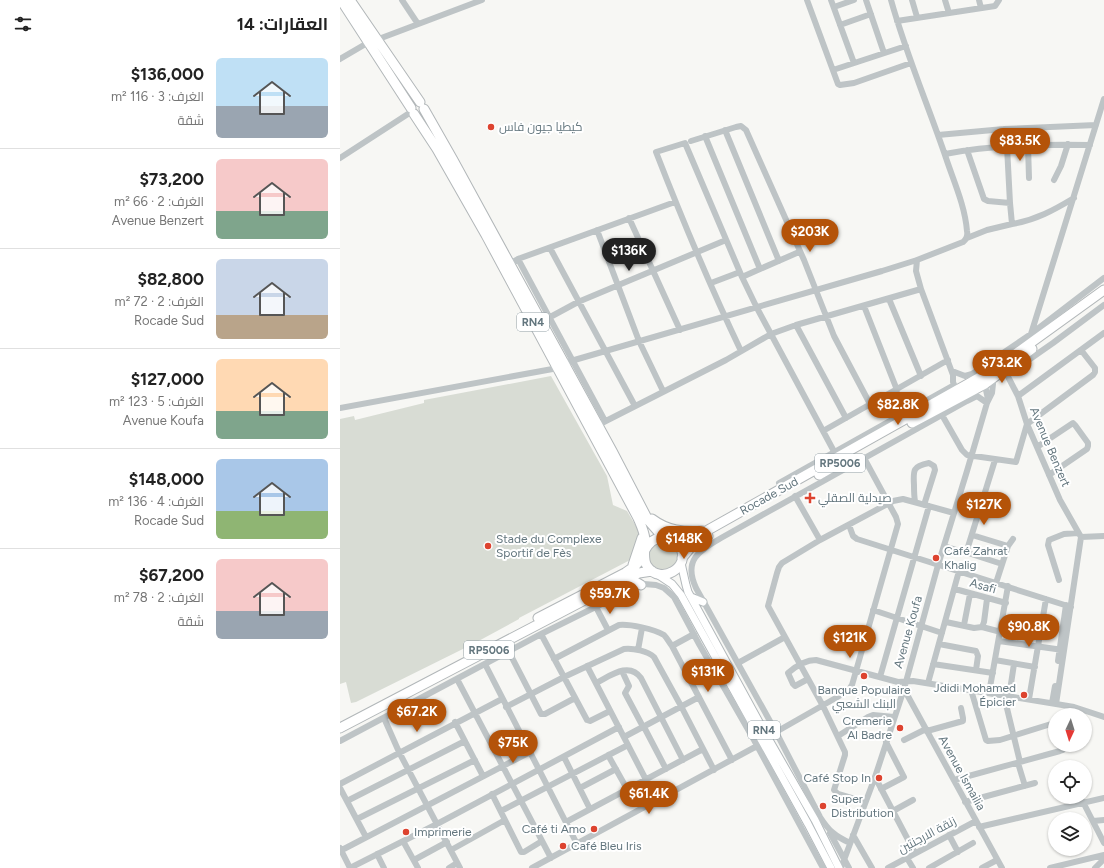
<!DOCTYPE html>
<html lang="ar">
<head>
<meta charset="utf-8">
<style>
	:root { --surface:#fff; --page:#f6f6f6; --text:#222; --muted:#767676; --line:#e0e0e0; --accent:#b45309 }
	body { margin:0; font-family:Figtree,Cairo,sans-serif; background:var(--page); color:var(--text); direction:rtl; height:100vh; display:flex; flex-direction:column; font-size:15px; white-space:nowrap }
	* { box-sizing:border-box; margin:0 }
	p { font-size:13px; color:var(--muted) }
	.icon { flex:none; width:22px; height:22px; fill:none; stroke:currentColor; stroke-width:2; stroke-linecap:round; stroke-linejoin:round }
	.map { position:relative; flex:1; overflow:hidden; direction:ltr }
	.side { display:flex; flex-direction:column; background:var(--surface); width:340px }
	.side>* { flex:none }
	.needle { width:26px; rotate:184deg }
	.controls { position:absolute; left:708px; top:708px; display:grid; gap:8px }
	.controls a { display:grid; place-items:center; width:44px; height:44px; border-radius:50%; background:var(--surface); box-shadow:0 1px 3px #0004; font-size:20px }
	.price { position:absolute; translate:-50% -34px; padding:0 9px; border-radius:14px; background:var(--accent); color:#fff; font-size:13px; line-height:26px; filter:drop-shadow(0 1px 2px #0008) }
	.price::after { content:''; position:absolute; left:50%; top:24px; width:12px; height:9px; margin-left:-6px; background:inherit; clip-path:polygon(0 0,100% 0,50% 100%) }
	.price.selected { background:#222; color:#fff }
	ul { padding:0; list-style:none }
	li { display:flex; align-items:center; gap:12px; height:100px; padding:0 12px }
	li+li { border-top:1px solid var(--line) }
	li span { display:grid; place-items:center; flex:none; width:112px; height:80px; border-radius:6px; color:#555 }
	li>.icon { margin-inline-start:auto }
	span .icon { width:48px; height:48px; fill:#fffc; stroke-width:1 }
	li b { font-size:17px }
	h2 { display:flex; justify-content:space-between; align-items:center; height:48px; padding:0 12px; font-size:17px }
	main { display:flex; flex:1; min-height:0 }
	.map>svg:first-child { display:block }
	.green { fill:#d8dcd4 }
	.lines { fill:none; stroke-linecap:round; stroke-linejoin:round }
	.major-casing { stroke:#b2b8bb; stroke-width:9 }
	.highway-casing { stroke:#b2b7b9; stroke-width:11 }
	.minor { stroke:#bec4c6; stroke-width:6 }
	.major { stroke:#fff; stroke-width:7 }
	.highway { stroke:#fff; stroke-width:9 }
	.poi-dot { fill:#dd432f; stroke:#fff; stroke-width:1.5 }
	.labels { text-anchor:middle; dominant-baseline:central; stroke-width:4; stroke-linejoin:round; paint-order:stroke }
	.shield { fill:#fff; stroke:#929fa5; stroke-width:1 }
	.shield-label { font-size:11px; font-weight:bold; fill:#63767e }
	.poi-label { font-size:12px; fill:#63767e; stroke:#fff; text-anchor:start }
	.street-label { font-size:12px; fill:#63767e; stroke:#fff }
</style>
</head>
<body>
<main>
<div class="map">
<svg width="764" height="868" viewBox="0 0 764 868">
	<rect width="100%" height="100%" fill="#f7f7f4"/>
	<path class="green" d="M 211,376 L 267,476 L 273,505 L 287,511 L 300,533 L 292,559 L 179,618 L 179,619 L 133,644 L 16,702 L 11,703 L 6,682 L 0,684 L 0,419 L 14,416 L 15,420 L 84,403 L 84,400 Z
		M 319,540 L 336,545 L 340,560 L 327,572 C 310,568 311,569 307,552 Z"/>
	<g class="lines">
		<defs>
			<path id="major" d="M 341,563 L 346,585 L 348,592 L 425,733 L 475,820 L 499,868
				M 317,574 L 332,584 L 341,595 L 468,824 L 491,868
				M 351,597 L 363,602"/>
			<path id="highway" d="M 1,0 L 71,108
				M 10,0 L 80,102
				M 84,109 L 113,160 L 272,451 L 308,520 L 323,537
				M 74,114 L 97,149 L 146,235 L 298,518 C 301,525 304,531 305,539 C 306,548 302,558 307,566 C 320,586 352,567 340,547 C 331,531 312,536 305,550
				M 572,423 L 645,384 L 692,349
				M 479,475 L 510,457
				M 312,519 C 328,531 343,532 362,531
				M 336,541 L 347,541 L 368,530 L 642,376 L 667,360 L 764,290
				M 342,558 L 351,547 L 368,536
				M 293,565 L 302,538
				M 286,580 L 296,582 L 301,585
				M 198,618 L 285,573 L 295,566 L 304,556
				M 0,728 L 260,592 L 299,573 L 312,571"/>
		</defs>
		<use href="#major" class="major-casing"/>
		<use href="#highway" class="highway-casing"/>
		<path class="minor" d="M 62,0 L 78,24
			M 467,0 L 498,84 L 500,85 L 514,83 L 571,63
			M 491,0 L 514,63
			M 526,0 L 544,53
			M 572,0 L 577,17
			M 605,0 L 609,13
			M 639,0 L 641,8
			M 494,7 L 514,0
			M 557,21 L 655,6 L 659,0
			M 500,25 L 531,14
			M 36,40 L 142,0
			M 0,59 L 29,42
			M 493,70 L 566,46
			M 385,130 L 439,261
			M 598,135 L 664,129 L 756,125
			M 365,136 L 420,269 L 459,252
			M 351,141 L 396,127 L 401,126 L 406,130 L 464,260 L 494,336 L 530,404
			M 688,146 L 689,178
			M 627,150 L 644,199 L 648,201 L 670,203 L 667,147 L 664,129
			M 605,154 C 652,145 702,144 750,145
			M 0,158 L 71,112
			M 714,180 L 721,166 L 728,144
			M 289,218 L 340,330
			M 672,224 C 696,220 714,210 734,198
			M 257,230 L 299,341 L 323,391
			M 627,238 L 647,230 L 672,224 L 670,203
			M 210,248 L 295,406
			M 178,259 L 265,421
			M 577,260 L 576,271 L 581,289 L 613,375 L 613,382 L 615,387
			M 169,264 L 178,259 L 335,202
			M 402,277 L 420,269
			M 371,283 L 400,272
			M 549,299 L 581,376
			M 524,306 L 557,390
			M 201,322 L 238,302 L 386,240
			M 456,325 L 506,418
			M 691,334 L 764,99
			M 401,351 C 370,286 342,219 316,152 L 345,143 L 402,277 L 417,308 L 497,457
			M 224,363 L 542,271 L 577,260 L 623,242 C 627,239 628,236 627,231 C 625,206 614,182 606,158 C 588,105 566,54 551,0
			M 663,367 L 678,396 L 687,424 L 720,500 L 741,537 L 716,704
			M 612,371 L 625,376 L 632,374 L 691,334 L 764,278
			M 667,375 L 713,343 L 764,305
			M 644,381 L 648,399
			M 678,396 L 764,333
			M 0,408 L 218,368
			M 602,415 L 622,450 L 627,455 L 676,462 L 687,424 L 753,375 L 755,372 L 755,368 L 741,350
			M 258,425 L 386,360 L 431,334 L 456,325 L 581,289
			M 483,431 L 608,360
			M 697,447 L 733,423 L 735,425 L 748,443 L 748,446 L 747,449 L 709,475
			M 439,483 L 614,385
			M 455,496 L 480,540
			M 575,501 C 574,496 574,490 574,485 C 573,470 573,466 589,463 L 594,466 L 595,470 L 584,505
			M 641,507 L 653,503
			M 509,525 L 513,536 L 517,539 L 731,607
			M 632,535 L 668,546
			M 741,537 L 764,536
			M 604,546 L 623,552 L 627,550 L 655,460
			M 625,552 L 662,564
			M 719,580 L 708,545 L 709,540 L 724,534 L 738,533
			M 656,583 L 668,546 L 673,539
			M 615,589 L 666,603
			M 256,607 L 268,630
			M 533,610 L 602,633
			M 606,622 L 634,628 L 642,627 L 661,632
			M 662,624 L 701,628
			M 624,625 L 630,594
			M 642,627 L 644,622 L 647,599
			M 201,634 L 247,720 L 250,721 L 270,711
			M 659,641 L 723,650
			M 599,644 L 636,651 L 638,656 L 636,670
			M 332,646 L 354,634
			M 298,650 L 302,628
			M 169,652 L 201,714 L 205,714 L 235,698
			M 214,659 L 279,625 C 290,624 314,629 324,635 C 327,638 329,642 332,646 L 392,760
			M 655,660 L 695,667
			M 718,661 L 726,605
			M 398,663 L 445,637
			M 145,664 L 237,844
			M 593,664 L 653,673
			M 247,666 L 317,801
			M 282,671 L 289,686 L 285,693 L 301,723
			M 540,677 L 589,506
			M 117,679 L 211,858
			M 468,679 L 455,686 L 453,684 L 448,673 C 456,666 465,660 476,660 L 558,682 L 573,681 L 716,704 L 734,707 L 764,717
			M 256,683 C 270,676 289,661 301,678 L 343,760
			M 588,683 L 619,571
			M 564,689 L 662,868
			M 631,690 L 646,740 L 648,741 L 660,740 L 711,724 L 715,725
			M 649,693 L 668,586
			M 664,696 L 680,762
			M 669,697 L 674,664
			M 689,699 L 706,599
			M 712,703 L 715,686
			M 166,707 L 224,677 L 284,649 C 293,648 308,651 314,657 L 341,706 L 374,770
			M 44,718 L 59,752 L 120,868
			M 115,722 L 143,776
			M 304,727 L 326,769
			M 587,731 L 623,721 L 623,718 L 621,708
			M 436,732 L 508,691 L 512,685 L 558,524 L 556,517 L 524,458
			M 498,736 L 528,717 L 533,715 L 554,717
			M 284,737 L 359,697
			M 564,740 L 586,729
			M 0,741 L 201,634 L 298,586 L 304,584 L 316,585 L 324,588 L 334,597 L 359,644 L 414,740 L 483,868
			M 268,755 L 287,789
			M 224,757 L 250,809
			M 678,763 L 685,786
			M 535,777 L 575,853
			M 614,780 L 720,751 L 723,750 L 722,745
			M 0,784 L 162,699
			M 0,788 L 26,837
			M 240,788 L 276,769
			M 541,789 L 564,777 L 546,742
			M 152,794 L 181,852 L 184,852 L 202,841
			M 7,801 L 125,741
			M 525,802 L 498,794 L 494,790 L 505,755 L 505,752 L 483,706 L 428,606 L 437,573 L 439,567 L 442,563 L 480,540 L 553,501 L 563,499 L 614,513
			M 625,802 L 695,783
			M 743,802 L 764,843
			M 161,811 L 288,745
			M 553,811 L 573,800
			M 17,819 L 135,760
			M 753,821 L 764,820
			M 226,822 L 363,749
			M 639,827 L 764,798
			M 490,833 L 509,868
			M 513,835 L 532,868
			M 609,835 L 618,852
			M 63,841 L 78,868
			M 510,843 C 495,836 489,831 480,817 L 436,732 L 356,588 C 343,560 359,551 381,538 L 627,401 L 637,396 L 647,403
			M 0,848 L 10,868
			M 111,850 L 165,820
			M 0,851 L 190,752
			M 37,854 L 44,868
			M 567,858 L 573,868
			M 74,860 L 107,842
			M 10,868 L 97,824 L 279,727
			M 109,868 L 117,863
			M 192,868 L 417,746
			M 501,868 L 535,777 L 564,689 L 598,565 L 627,471 L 647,403 L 652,393 L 653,384 L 651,376
			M 548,868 L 636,821
			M 589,868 L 633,843
			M 642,868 L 657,860
			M 710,868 L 764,855
			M 755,868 L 764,859"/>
		<use href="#major" class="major"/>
		<use href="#highway" class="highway"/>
	</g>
	<g class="poi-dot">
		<circle cx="151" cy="127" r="4"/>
		<path d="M468 492h4v4h4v4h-4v4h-4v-4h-4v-4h4z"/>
		<circle cx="148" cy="546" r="4"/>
		<circle cx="596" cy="558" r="4"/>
		<circle cx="524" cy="676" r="4"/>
		<circle cx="684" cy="695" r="4"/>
		<circle cx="560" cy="728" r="4"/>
		<circle cx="539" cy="778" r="4"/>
		<circle cx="483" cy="806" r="4"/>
		<circle cx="254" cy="829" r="4"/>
		<circle cx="66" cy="832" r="4"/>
		<circle cx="223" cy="846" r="4"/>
	</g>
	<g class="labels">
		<g class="shield">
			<rect x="177" y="313" width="32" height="18" rx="3"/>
			<rect x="475" y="454" width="50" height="18" rx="3"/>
			<rect x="124" y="641" width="50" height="18" rx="3"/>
			<rect x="408" y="721" width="32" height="18" rx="3"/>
		</g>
		<g class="shield-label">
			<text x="193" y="322">RN4</text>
			<text x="500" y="463">RP5006</text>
			<text x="149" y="650">RP5006</text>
			<text x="424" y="730">RN4</text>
		</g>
		<g class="poi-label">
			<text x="159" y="127">كيطيا جيون فاس</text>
			<text x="478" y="498">صيدلية الصقلي</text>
			<text x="156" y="539">Stade du Complexe<tspan x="156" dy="14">Sportif de Fès</tspan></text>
			<text x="604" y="551">Café Zahrat<tspan x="604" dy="14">Khalig</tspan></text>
			<text x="676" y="688" text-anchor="end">Jdidi Mohamed<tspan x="676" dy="14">Épicier</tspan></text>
			<text x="524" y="690" text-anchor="middle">Banque Populaire<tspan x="524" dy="14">البنك الشعبي</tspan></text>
			<text x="552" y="721" text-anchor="end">Cremerie<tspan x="552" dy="14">Al Badre</tspan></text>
			<text x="531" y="778" text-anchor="end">Café Stop In</text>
			<text x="491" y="799">Super<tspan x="491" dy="14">Distribution</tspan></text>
			<text x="246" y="829" text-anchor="end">Café ti Amo</text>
			<text x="74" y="832">Imprimerie</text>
			<text x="231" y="846">Café Bleu Iris</text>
		</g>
		<g class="street-label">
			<text transform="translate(710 447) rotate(67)">Avenue Benzert</text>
			<text transform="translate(429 496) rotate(-29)">Rocade Sud</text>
			<text transform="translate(643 586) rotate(15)">Asafi</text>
			<text transform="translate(568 632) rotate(-74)">Avenue Koufa</text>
			<text transform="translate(622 773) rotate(61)">Avenue Ismailia</text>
			<text transform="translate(587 835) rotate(-28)">زنقة الارجنتين</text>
		</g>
	</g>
</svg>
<div class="controls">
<a><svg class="needle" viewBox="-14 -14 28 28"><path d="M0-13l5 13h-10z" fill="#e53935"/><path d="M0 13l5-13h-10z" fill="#767676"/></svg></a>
<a><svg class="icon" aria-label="locate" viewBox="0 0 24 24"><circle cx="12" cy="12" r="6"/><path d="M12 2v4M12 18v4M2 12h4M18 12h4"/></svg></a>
<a><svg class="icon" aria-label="layers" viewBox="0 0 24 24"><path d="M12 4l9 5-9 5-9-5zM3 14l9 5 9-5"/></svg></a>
</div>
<b class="price" style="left:680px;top:162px">$83.5K</b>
<b class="price" style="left:470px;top:253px">$203K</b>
<b class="price selected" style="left:289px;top:272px">$136K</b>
<b class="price" style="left:662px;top:384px">$73.2K</b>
<b class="price" style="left:558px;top:426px">$82.8K</b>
<b class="price" style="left:644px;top:526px">$127K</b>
<b class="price" style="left:344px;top:560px">$148K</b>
<b class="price" style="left:270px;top:615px">$59.7K</b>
<b class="price" style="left:689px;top:648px">$90.8K</b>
<b class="price" style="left:510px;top:659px">$121K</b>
<b class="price" style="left:368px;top:693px">$131K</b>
<b class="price" style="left:77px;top:733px">$67.2K</b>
<b class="price" style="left:173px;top:764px">$75K</b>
<b class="price" style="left:309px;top:815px">$61.4K</b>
</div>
<section class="side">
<h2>العقارات: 14<svg class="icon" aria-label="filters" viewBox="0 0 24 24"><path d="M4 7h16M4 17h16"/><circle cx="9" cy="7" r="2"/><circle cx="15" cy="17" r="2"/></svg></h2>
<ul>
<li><span style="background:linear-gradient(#bfe0f5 60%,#9aa5b1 0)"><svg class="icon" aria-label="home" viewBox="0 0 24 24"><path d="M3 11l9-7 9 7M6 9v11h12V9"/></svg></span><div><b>$136,000</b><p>الغرف: 3 · 116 m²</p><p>شقة</p></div></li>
<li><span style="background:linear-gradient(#f6c9c9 65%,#7fa58c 0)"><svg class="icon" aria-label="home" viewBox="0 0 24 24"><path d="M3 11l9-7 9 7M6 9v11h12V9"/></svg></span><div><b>$73,200</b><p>الغرف: 2 · 66 m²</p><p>Avenue Benzert</p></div></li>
<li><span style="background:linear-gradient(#c9d6e8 70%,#b9a48a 0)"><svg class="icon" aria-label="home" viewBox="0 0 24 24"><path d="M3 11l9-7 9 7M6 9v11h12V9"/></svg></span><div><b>$82,800</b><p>الغرف: 2 · 72 m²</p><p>Rocade Sud</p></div></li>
<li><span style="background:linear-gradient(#ffd9b3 65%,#7fa58c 0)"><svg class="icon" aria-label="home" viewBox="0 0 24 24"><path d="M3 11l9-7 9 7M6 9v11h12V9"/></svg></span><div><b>$127,000</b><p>الغرف: 5 · 123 m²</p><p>Avenue Koufa</p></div></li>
<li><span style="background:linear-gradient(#a9c7e8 65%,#8fb573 0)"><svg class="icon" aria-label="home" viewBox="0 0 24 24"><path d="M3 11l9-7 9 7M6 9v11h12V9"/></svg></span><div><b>$148,000</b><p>الغرف: 4 · 136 m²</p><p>Rocade Sud</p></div></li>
<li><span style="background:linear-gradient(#f6c9c9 65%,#9aa5b1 0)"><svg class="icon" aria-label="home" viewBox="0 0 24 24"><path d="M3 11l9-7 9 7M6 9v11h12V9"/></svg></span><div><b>$67,200</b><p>الغرف: 2 · 78 m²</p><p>شقة</p></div></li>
</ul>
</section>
</main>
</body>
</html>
